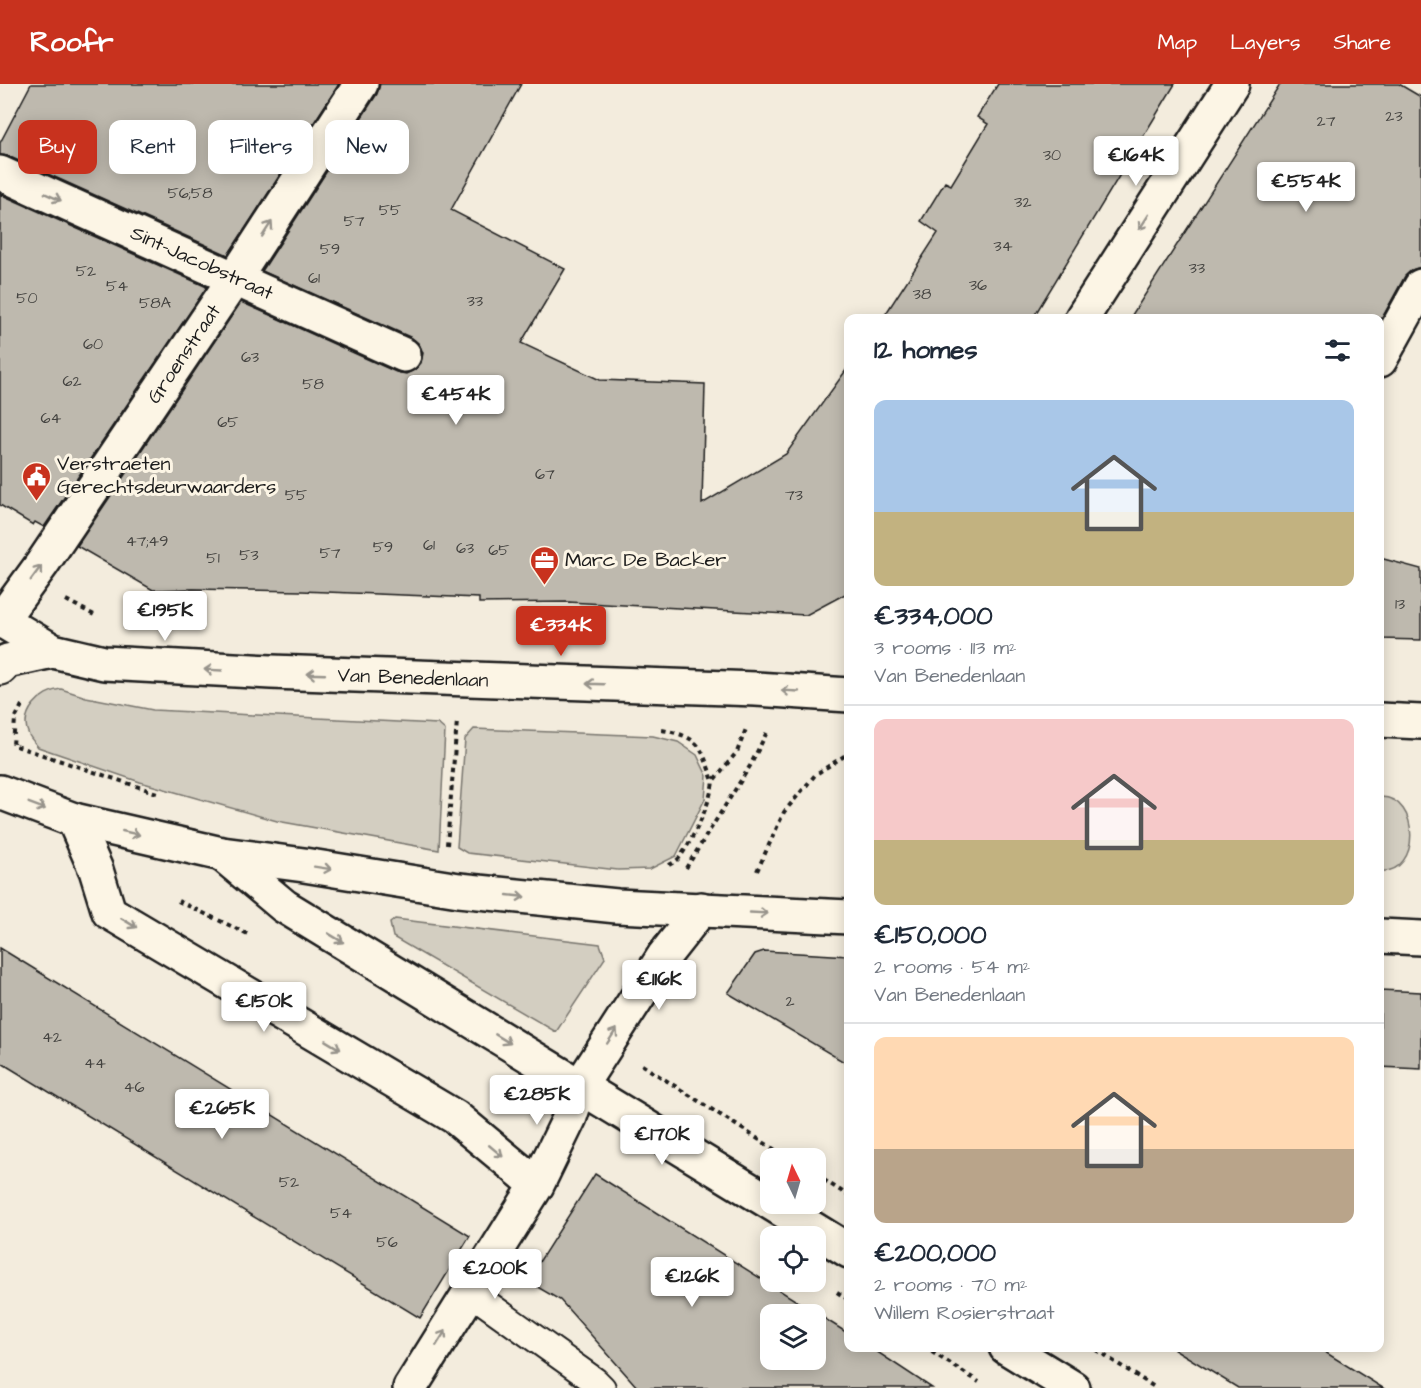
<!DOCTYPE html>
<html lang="en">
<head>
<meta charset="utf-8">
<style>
	:root { --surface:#fff; --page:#f6f6f7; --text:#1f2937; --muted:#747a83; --line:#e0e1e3; --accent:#c8321e }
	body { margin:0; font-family:"Architects Daughter",sans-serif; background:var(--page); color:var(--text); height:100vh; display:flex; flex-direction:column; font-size:22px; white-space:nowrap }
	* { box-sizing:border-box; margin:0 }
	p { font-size:20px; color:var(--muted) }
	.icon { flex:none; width:33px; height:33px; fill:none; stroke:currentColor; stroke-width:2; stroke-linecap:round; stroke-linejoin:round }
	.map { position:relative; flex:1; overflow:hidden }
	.panel { position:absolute; left:844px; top:230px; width:540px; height:1038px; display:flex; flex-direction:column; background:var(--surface); border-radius:12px; box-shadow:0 3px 15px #0003 }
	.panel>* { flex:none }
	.banner { position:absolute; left:18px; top:36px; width:570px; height:54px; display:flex; gap:12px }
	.needle { width:39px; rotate:355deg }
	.tools { position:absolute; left:760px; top:1064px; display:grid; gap:12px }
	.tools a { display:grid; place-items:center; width:66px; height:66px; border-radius:12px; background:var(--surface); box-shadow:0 3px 15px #0003; font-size:30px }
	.price { position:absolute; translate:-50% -51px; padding:0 14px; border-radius:6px; background:#fff; color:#222; font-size:20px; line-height:39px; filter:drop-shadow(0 2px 3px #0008) }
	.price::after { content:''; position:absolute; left:50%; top:36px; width:18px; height:14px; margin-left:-9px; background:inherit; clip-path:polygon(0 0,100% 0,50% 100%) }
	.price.selected { background:var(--accent); color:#fff }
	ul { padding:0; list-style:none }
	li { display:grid; align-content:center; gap:12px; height:318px; padding:0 30px }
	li+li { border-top:2px solid var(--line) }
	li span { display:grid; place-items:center; height:186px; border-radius:12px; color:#555 }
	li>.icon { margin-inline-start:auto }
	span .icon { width:108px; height:108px; fill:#fffc; stroke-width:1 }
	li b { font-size:26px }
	h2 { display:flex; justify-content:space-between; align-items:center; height:72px; padding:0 30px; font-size:26px }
	.chip { padding:0 21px; border-radius:12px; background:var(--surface); box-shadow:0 3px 15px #0003; font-size:21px; line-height:54px }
	.chip.selected { background:var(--accent); color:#fff }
	header { display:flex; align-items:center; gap:36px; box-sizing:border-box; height:84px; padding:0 30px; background:var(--accent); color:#fff }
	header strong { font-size:28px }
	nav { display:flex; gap:33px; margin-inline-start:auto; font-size:21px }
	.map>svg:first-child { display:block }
	.green { fill:#d3cec1; stroke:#78756e; stroke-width:1.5 }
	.building { fill:#beb9ae; stroke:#1c1c1c; stroke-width:1.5; fill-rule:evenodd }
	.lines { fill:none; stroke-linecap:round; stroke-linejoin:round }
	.service-casing { stroke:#1c1c1c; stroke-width:30 }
	.minor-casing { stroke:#1c1c1c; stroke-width:38 }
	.secondary-casing { stroke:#1c1c1c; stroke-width:38 }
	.primary-casing { stroke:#1c1c1c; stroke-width:38 }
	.path { stroke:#1c1c1c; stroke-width:4; stroke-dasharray:4.5 4.5; stroke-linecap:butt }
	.service { stroke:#fcf5e5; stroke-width:26 }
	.minor { stroke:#fcf5e5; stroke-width:33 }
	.secondary { stroke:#fcf5e5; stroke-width:33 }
	.primary { stroke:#fcf5e5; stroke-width:33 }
	.oneway { stroke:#97938b }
	.labels { text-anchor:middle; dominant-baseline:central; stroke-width:6; stroke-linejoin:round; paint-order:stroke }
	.number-label { font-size:16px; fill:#444340 }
	.street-label { font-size:20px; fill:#1c1c1c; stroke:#fcf5e5 }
	.poi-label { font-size:20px; fill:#1c1c1c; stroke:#fcf5e5; text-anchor:start }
</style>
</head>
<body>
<header>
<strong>Roofr</strong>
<nav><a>Map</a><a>Layers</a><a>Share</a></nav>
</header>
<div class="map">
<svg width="1421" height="1304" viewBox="0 0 1421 1304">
	<rect width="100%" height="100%" fill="#f3ecdd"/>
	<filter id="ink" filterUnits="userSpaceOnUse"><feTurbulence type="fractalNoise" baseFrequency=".0167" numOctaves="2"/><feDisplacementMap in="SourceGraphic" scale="12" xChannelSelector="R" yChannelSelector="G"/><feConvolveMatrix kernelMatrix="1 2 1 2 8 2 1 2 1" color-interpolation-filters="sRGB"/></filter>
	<g filter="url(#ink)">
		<path class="green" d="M 61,605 L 86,613 L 153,626 L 438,640 L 445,646 L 439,766 L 277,737 L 140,698 L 38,663 C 35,659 31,655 29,651 C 18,629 41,607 61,605 Z
			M 474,645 L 653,652 L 678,658 L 697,671 L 707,692 L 705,715 L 676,772 L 650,785 L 618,786 L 467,769 L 457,763 L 465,655 Z
			M 1380,713 C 1421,712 1421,791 1380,787 Z
			M 395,835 L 600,860 L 605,874 L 556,948 L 393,853 L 390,839 Z"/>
		<path class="building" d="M 31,0 L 339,0 L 228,171 L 8,72 L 0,71 L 0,59 Z
			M 380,0 L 521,0 L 451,126 L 565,185 L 521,259 L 600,296 L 705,300 L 702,420 L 786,370 L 849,282 L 849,508 L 806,531 L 568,518 L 479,519 L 479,514 L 301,507 L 193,505 L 153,506 L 77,462 L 241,218 L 396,288 L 406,290 L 414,286 L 421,279 L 423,269 L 419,260 L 412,254 L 262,187 L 377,10 Z
			M 998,0 L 1175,0 L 1033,234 L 883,234 L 938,149 L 921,137 L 945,98 L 951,101 L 988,40 L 977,33 Z
			M 1280,0 L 1399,0 L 1421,13 L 1421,183 L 1412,186 L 1405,192 L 1382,234 L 1130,234 Z
			M 0,110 L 207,203 L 44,443 L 35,438 L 33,441 L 0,421 Z
			M 1380,474 L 1421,485 L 1421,556 L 1380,555 Z
			M 0,864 L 470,1152 L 420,1234 L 0,978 Z
			M 764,867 L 849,872 L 849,981 L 728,909 L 755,870 Z
			M 1380,906 L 1421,908 L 1421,985 L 1380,983 Z
			M 595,1090 L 849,1250 L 849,1263 L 870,1263 L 932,1304 L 638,1304 L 560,1216 L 527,1197 ZM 771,1230 L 816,1230 L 816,1275 L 771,1275 Z
			M 1171,1263 L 1317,1263 L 1383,1304 L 1238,1304 Z"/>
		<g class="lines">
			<defs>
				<path id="service" d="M 470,1208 L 595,1297 L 602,1304"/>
				<path id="minor" d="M 361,0 L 235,194 L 42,480 L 1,536 L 53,567 L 104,579 L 271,588 L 756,605 L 849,611
					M 0,89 L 404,271
					M 1082,234 L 1232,0
					M 1380,276 L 1421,202
					M 0,584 L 7,577 L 53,567
					M 1380,636 L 1421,638
					M 74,736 L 96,786 L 109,828 L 455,1033 L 537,1101
					M 410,1304 L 537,1101 L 570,1033 L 580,1002 L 664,872 L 701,825"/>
				<path id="secondary" d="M 222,770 L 284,822 L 771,1119
					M 771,1119 L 849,1167
					M 1006,1263 L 1073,1304"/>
				<path id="primary" d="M 0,708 L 74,736 L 222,770 L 304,781 L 459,806 L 617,822 L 849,833
					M 1380,852 L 1421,854"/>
			</defs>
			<use href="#service" class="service-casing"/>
			<use href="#minor" class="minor-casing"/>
			<use href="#secondary" class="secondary-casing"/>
			<use href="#primary" class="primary-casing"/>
			<path class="path" d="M 66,516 L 96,532
				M 22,621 L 15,635 L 13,661 L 157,709
				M 662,646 C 701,653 701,663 713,697 L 737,668 L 746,645
				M 447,761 L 457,637
				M 669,781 C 673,779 678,776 680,773 C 693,755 711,718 713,697
				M 686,784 L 750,682 L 768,646
				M 757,787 L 784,728 L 816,690 L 849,669
				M 178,817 L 250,851
				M 642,981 L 788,1074
				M 816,1091 L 849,1112
				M 837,1208 L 849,1216
				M 924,1263 L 979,1298
				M 1096,1266 L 1156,1304"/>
			<use href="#service" class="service"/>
			<use href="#minor" class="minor"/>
			<use href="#secondary" class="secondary"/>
			<use href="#primary" class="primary"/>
		</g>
		<defs><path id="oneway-shaft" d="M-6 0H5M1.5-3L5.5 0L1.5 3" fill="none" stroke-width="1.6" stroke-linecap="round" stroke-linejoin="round" transform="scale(1.5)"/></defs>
		<g class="oneway">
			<use href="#oneway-shaft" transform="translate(53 113) rotate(24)"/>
			<use href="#oneway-shaft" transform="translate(1144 138) rotate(123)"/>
			<use href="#oneway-shaft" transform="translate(267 145) rotate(-57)"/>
			<use href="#oneway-shaft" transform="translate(36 489) rotate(-54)"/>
			<use href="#oneway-shaft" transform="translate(213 586) rotate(-177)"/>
			<use href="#oneway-shaft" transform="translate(316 590) rotate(-178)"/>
			<use href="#oneway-shaft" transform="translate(595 600) rotate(-178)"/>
			<use href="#oneway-shaft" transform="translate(790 607) rotate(-177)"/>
			<use href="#oneway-shaft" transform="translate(37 722) rotate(21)"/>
			<use href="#oneway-shaft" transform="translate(131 749) rotate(13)"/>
			<use href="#oneway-shaft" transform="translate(323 784) rotate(9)"/>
			<use href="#oneway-shaft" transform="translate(516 812) rotate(6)"/>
			<use href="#oneway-shaft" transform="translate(759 829) rotate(3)"/>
			<use href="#oneway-shaft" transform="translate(129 839) rotate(31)"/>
			<use href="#oneway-shaft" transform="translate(336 854) rotate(31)"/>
			<use href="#oneway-shaft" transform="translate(612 952) rotate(-57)"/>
			<use href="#oneway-shaft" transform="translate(503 955) rotate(31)"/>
			<use href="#oneway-shaft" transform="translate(333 961) rotate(31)"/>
			<use href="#oneway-shaft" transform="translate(496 1067) rotate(40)"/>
			<use href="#oneway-shaft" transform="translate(441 1254) rotate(-58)"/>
		</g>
	</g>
	<defs>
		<symbol id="civic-pin" viewBox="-11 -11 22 30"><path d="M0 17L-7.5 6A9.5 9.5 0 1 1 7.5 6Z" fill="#c8321e" stroke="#fcf5e5"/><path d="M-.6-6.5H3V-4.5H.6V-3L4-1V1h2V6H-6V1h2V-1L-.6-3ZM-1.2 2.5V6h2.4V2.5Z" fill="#fff"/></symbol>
		<symbol id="office-pin" viewBox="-11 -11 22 30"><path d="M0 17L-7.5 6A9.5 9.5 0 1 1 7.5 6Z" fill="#c8321e" stroke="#fcf5e5"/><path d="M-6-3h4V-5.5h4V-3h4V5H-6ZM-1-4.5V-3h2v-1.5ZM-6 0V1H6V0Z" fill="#fff"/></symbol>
	</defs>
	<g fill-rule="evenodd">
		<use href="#civic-pin" x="20" y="376" width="33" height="45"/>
		<use href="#office-pin" x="528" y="460" width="33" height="45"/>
	</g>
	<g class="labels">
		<g class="number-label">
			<text x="1394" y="32">23</text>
			<text x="1326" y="37">27</text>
			<text x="1052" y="71">30</text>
			<text x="190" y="109">56;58</text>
			<text x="1023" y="118">32</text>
			<text x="390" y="126">55</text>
			<text x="354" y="137">57</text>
			<text x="1003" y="162">34</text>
			<text x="330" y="165">59</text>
			<text x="1197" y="184">33</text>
			<text x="86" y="187">52</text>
			<text x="314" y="194">61</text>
			<text x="978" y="201">36</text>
			<text x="117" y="202">54</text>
			<text x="922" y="210">38</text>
			<text x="27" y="214">50</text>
			<text x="475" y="217">33</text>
			<text x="155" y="219">58A</text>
			<text x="93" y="260">60</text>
			<text x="250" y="273">63</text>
			<text x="72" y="297">62</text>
			<text x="313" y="300">58</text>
			<text x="51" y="334">64</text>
			<text x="228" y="338">65</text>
			<text x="545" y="390">67</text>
			<text x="296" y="411">55</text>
			<text x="794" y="411">73</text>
			<text x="147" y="457">47;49</text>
			<text x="429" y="461">61</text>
			<text x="383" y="463">59</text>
			<text x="465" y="464">63</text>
			<text x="499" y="466">65</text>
			<text x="330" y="469">57</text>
			<text x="249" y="471">53</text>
			<text x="213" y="474">51</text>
			<text x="1400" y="520">13</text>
			<text x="790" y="917">2</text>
			<text x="52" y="953">42</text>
			<text x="95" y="979">44</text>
			<text x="134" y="1003">46</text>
			<text x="289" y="1098">52</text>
			<text x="341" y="1129">54</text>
			<text x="387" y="1158">56</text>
		</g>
		<g class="street-label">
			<text transform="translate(202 179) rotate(24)">Sint-Jacobstraat</text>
			<text transform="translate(184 270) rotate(-56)">Groenstraat</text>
			<text transform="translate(413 594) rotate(2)">Van Benedenlaan</text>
		</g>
		<g class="poi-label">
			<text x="57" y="380">Verstraeten<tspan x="57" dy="23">Gerechtsdeurwaarders</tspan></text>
			<text x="565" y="476">Marc De Backer</text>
		</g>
	</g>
</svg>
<div class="tools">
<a><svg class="needle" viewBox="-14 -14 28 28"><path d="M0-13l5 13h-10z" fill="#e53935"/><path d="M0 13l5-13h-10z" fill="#747a83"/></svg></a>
<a><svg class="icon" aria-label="locate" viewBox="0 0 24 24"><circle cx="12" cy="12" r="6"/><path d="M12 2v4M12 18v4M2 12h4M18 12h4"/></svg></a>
<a><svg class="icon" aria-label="layers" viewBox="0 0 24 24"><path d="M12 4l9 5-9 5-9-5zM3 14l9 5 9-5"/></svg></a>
</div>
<b class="price" style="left:1136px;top:103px">€164K</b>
<b class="price" style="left:1306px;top:129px">€554K</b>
<b class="price" style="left:456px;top:342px">€454K</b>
<b class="price" style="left:165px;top:558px">€195K</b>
<b class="price selected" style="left:561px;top:573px">€334K</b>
<b class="price" style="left:659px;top:927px">€116K</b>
<b class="price" style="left:264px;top:949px">€150K</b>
<b class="price" style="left:537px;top:1042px">€285K</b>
<b class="price" style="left:222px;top:1056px">€265K</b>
<b class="price" style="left:662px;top:1082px">€170K</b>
<b class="price" style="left:495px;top:1216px">€200K</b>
<b class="price" style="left:692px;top:1224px">€126K</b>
<div class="banner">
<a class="chip selected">Buy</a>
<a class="chip">Rent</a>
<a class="chip">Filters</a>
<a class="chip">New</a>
</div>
<section class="panel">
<h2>12 homes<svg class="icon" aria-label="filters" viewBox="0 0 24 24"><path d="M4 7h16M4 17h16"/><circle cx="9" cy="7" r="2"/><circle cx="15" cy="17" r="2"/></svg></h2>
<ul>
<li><span style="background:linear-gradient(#a9c7e8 60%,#c2b280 0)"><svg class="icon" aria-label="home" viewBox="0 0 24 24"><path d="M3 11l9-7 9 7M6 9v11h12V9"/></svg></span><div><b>€334,000</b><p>3 rooms · 113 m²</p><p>Van Benedenlaan</p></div></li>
<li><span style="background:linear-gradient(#f6c9c9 65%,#c2b280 0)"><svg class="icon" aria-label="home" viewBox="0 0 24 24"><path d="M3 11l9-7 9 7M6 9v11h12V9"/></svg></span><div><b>€150,000</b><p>2 rooms · 54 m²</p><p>Van Benedenlaan</p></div></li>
<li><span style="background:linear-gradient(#ffd9b3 60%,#b9a48a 0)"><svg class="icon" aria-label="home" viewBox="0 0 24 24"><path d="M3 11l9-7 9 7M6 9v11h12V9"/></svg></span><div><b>€200,000</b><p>2 rooms · 70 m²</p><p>Willem Rosierstraat</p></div></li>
</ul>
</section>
</div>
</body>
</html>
